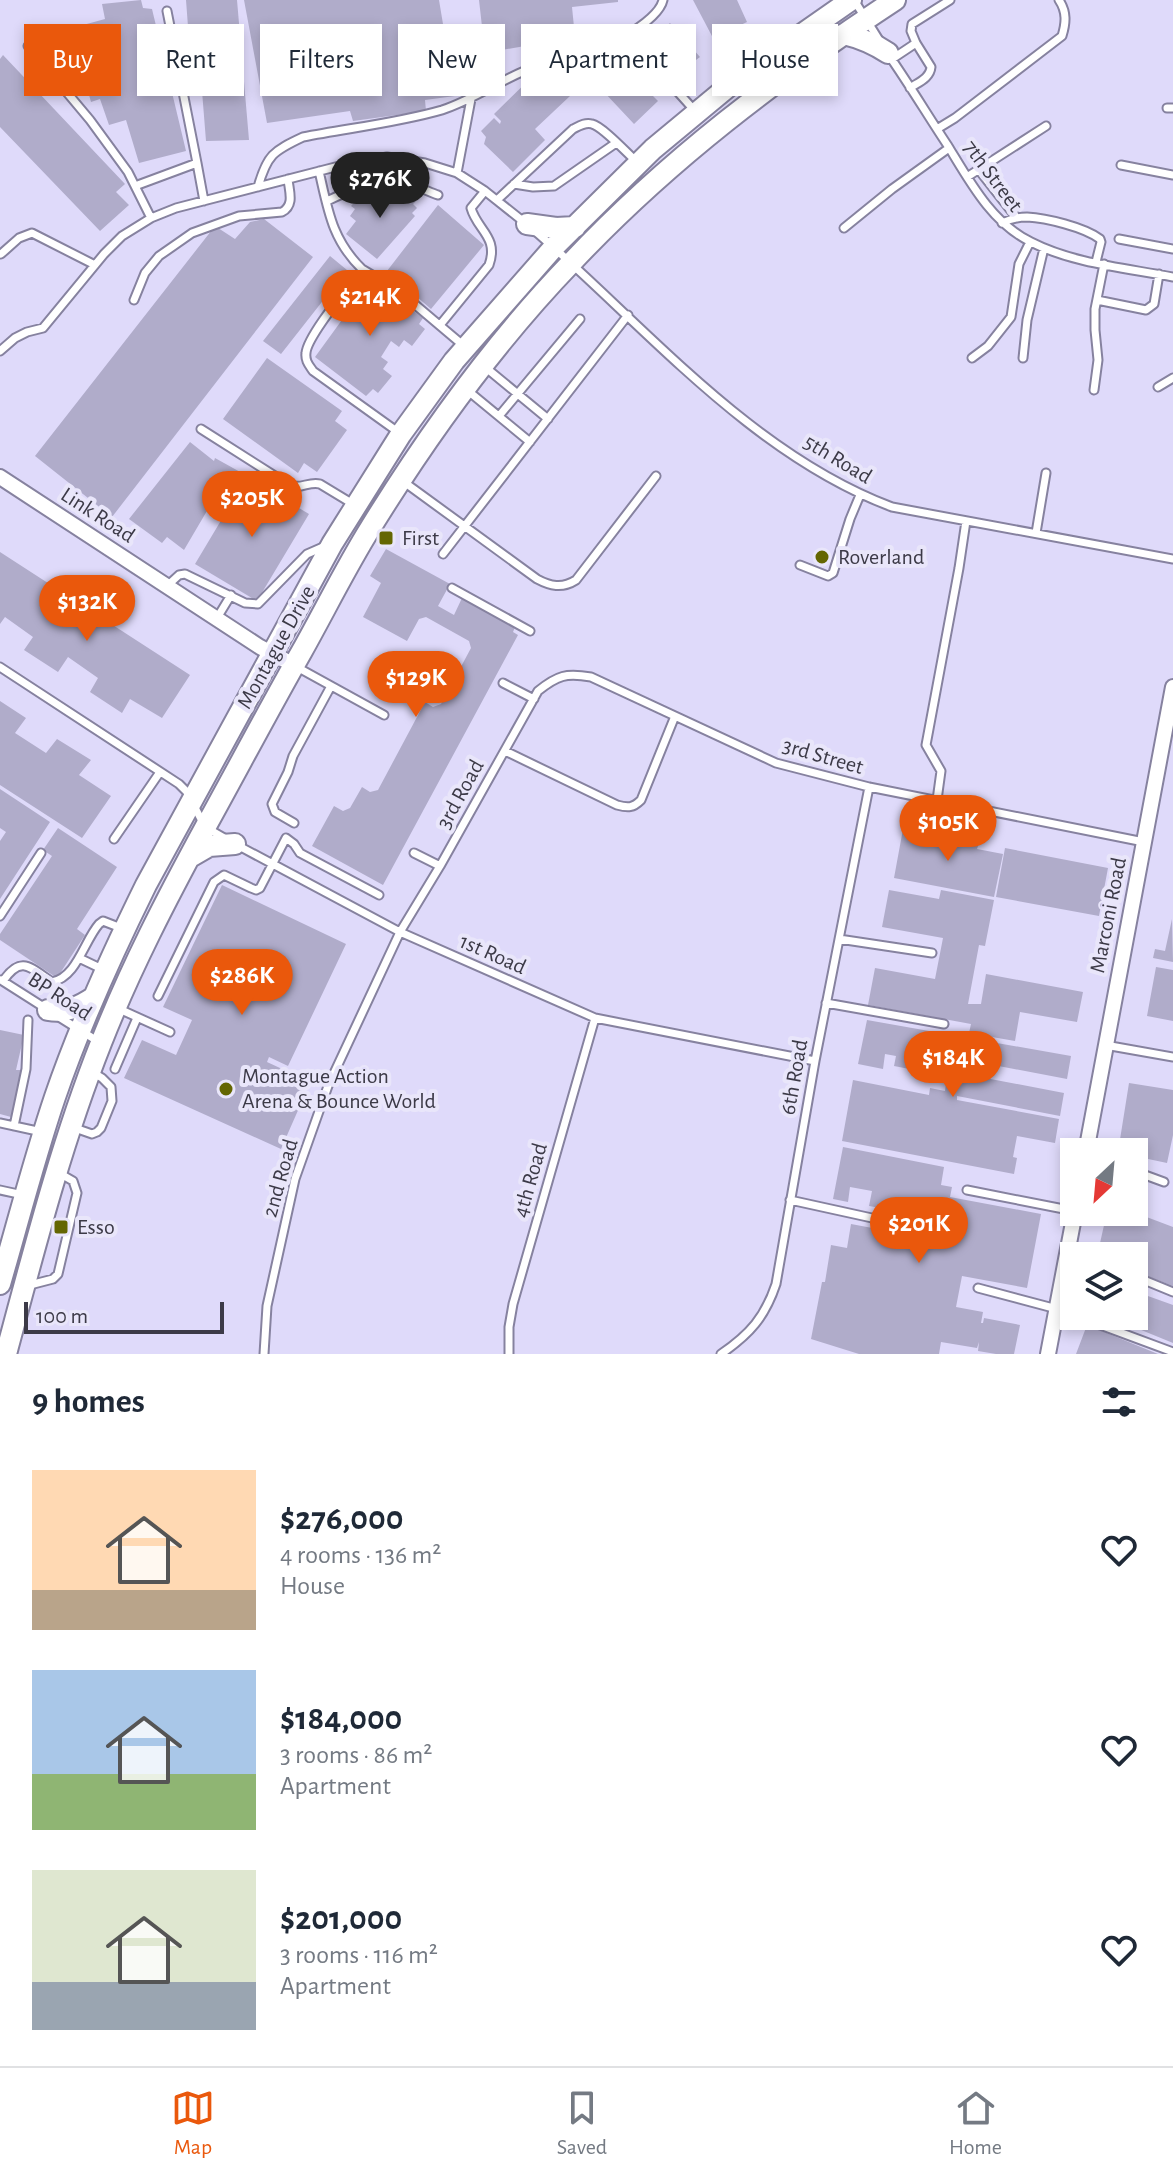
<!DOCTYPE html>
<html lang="en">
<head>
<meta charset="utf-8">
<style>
	:root { --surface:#fff; --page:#f2f2f3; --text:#1f2937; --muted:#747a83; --line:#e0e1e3; --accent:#ea580c }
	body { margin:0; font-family:"Alegreya Sans",sans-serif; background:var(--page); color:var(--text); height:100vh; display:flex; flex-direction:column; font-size:30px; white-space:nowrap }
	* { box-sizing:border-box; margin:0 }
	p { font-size:26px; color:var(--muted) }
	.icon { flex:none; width:44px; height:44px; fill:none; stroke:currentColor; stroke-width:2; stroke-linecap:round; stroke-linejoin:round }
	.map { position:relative; height:1354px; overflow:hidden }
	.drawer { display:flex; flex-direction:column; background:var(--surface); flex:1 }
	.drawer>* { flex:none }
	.top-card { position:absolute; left:24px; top:24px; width:1126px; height:72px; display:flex; gap:16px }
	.needle { width:52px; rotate:206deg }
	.buttons { position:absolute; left:1060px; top:1138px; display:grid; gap:16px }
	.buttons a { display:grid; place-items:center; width:88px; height:88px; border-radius:0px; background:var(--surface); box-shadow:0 4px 12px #0003; font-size:40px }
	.scale { position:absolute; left:24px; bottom:20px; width:200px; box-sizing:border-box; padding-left:8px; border:4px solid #3c3a47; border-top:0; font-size:22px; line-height:28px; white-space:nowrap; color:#3c3a47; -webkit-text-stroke:6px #e9e6fa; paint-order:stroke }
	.price { position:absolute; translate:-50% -68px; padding:0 18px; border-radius:28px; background:var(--accent); color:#fff; font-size:26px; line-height:52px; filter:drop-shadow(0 2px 4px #0008) }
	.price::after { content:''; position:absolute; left:50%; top:48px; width:24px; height:18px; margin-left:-12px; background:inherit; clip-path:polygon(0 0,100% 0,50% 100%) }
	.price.active { background:#222; color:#fff }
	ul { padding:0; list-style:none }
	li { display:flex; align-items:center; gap:24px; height:200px; padding:0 32px }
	li span { display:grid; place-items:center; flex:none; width:224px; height:160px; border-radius:0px; color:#555 }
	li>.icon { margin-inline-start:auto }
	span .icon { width:96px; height:96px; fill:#fffc; stroke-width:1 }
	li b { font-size:34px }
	h2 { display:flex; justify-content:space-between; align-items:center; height:96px; padding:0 32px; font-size:34px }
	.tag { padding:0 28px; border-radius:0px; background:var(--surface); box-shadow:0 4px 12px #0003; font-size:28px; line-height:72px }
	.tag.active { background:var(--accent); color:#fff }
	.dock { display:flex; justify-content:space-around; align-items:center; height:112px; border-top:2px solid var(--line); background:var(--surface); font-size:22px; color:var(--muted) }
	.dock a { display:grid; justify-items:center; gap:4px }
	.dock .active { color:var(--accent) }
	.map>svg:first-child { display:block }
	.built { fill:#dfdafa; fill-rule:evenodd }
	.building { fill:#b0acca }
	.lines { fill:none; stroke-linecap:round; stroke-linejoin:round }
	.lane-casing { stroke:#86829f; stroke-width:11 }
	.street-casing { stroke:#86829f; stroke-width:18 }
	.secondary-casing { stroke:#86829f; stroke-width:24 }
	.lane { stroke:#fff; stroke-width:7 }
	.street { stroke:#fff; stroke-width:14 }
	.secondary { stroke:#fff; stroke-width:20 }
	.poi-dot { fill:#646602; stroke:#e9e6fa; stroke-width:3 }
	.labels { text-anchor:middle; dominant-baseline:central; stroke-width:8; stroke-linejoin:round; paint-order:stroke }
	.street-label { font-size:22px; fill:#3c3a47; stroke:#e9e6fa }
	.poi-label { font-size:22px; fill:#3c3a47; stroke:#e9e6fa; text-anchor:start }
</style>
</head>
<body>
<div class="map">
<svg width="1173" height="1354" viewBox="0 0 1173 1354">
	<rect width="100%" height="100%" fill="#e9e6fa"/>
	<path class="built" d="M 0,0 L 1173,0 L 1173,1354 L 0,1354 ZM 1074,1152 L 1134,1152 L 1134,1212 L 1074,1212 ZM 1074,1256 L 1134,1256 L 1134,1316 L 1074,1316 Z"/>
	<path class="building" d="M 141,0 L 143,8 L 152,9 L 186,151 L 139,163 L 126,120 L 109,125 L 100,99 L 91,102 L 84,77 L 75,80 L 68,55 L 58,59 L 50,34 L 105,19 L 102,4 Z
		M 186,0 L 237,0 L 249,140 L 206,141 L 202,91 L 193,93 Z
		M 244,0 L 439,0 L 455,96 L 425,100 L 426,111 L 353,121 L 350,111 L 267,123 Z
		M 479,0 L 618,0 L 618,2 L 572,7 L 575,37 L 485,53 Z
		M 693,0 L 737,0 L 747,22 L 713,38 Z
		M 670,23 L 700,57 L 684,69 L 665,47 L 632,75 L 658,101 L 634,124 L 603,91 L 570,96 L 535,129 L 545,140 L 513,172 L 484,144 L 486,137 L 481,131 L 494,118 L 500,124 L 501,121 L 494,114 L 539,70 L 547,71 L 597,61 L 621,64 Z
		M 3,55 L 125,184 L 116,192 L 129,205 L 100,231 L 0,127 L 0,59 Z
		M 383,188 L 393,195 L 396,192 L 403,196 L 406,193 L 416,201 L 413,204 L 417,208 L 412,213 L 415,216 L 377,259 L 346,234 L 356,221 L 350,216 L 355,209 L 351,206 L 364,192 L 368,194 L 371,191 L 376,196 Z
		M 438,205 L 484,245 L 431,309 L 387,271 Z
		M 264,219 L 313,257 L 112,517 L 35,456 L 215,226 L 235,239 L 250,222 Z
		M 330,256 L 347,270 L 281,354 L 263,341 Z
		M 371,280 L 423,318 L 419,324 L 425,329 L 412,346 L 404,340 L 399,347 L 391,341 L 381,357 L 388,362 L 383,369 L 392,376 L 378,393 L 373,389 L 366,396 L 315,357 Z
		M 267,358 L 342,411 L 335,421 L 347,430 L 317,472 L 304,463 L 298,473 L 223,419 Z
		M 190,442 L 214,461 L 215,458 L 242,473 L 233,486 L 226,482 L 221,487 L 184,550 L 167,537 L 162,543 L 129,519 Z
		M 247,477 L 309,514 L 257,601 L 195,564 Z
		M 386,549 L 450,584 L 438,606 L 454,615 L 462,598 L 515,627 L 513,632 L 518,635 L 383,885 L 312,846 L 334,806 L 343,811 L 350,808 L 362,787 L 370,792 L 378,790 L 425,702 L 433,707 L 441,704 L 471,648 L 469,641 L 426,617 L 419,619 L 407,641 L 363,617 L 381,583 L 370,576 Z
		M 0,552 L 190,675 L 162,718 L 130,699 L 122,713 L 90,692 L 98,678 L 68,657 L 58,672 L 24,650 L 33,637 L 5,617 L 0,624 Z
		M 0,701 L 26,718 L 15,733 L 46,753 L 57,739 L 91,760 L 79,775 L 111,796 L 82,838 L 0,785 Z
		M 0,789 L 50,822 L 0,899 L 0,841 L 6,832 L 0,828 Z
		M 58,828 L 117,867 L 77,929 L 85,935 L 57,978 L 0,940 L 0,934 L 52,856 L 43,850 Z
		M 903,829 L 979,843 L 977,849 L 1003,854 L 994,897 L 894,878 Z
		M 1005,848 L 1108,868 L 1099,916 L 996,897 Z
		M 222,885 L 346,944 L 288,1066 L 269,1057 L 267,1062 L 306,1080 L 301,1097 L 303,1099 L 281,1149 L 124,1078 L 142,1040 L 176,1055 L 192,1020 L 163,1007 Z
		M 889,890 L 939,899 L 941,890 L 994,900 L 985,946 L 979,945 L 968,1004 L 981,1004 L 986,974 L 1083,992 L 1077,1022 L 1020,1012 L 1015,1041 L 969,1033 L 971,1024 L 868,1005 L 875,968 L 935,979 L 943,938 L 882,927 Z
		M 1172,919 L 1173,962 L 1153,958 L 1155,949 L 1165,951 Z
		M 1156,967 L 1173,970 L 1173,1021 L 1147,1016 Z
		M 867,1020 L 1071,1056 L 1067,1079 L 983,1063 L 980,1077 L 1064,1093 L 1060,1116 L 957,1096 L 957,1100 L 1059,1119 L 1055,1143 L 1017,1136 L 1013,1157 L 1017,1158 L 1014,1174 L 842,1141 L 853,1080 L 929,1095 L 930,1088 L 945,1091 L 947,1076 L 960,1078 L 962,1069 L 932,1063 L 930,1073 L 894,1066 L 896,1056 L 885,1054 L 883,1069 L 858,1064 Z
		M 0,1030 L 24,1035 L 16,1070 L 21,1070 L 11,1117 L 0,1114 Z
		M 1129,1083 L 1173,1090 L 1173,1135 L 1167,1163 L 1134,1156 L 1134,1152 L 1118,1152 Z
		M 843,1147 L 944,1167 L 941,1185 L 952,1187 L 950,1197 L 1041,1214 L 1027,1288 L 962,1276 L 956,1307 L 983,1312 L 981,1323 L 983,1323 L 984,1318 L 1020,1325 L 1014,1354 L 996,1354 L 978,1351 L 979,1342 L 977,1348 L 941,1342 L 939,1354 L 859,1354 L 811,1339 L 822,1282 L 825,1282 L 831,1245 L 847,1248 L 851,1224 L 931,1239 L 934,1218 L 920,1216 L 923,1201 L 901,1197 L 898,1211 L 869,1206 L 872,1191 L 850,1187 L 848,1202 L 833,1199 Z
		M 1107,1212 L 1126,1212 L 1135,1215 L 1136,1213 L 1173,1227 L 1173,1286 L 1134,1271 L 1134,1256 L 1119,1256 L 1120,1251 L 1100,1243 Z
		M 1134,1291 L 1173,1305 L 1173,1343 L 1107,1316 L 1134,1316 Z
		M 1087,1325 L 1158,1354 L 1076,1354 Z"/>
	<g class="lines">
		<defs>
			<path id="lane" d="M 854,0 L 879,40
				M 28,46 L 90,120 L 128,172 L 151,218
				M 888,54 C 909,84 928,116 948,146 C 970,182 992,223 1031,242 C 1074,264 1126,268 1173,277
				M 892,59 L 916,43
				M 659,71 L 695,111
				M 910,88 C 919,82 930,78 931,67 L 916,43 L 911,31 L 912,24 L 950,0
				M 1167,108 L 1173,108
				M 937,129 L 955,118 L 1062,36 C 1066,23 1067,12 1059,0
				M 370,160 L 371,184
				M 197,163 L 204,201
				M 1121,165 L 1173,175
				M 979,170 L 1016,217
				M 319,171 C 328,210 332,240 362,269
				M 457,173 L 471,99
				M 967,177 L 1046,126
				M 514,184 L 533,187 L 554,186 L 616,143
				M 135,186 L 197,163 L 167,11
				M 258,187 C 267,155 273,151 303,137 C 349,128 397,123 442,110 C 476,99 504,77 537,66 C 548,61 561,62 573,60 C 596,54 658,23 663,0
				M 497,200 L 573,129 C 579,126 585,122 592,124 C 602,126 628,154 637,162
				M 327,201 C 352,189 379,177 408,184 C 418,186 429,192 438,195
				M 1002,223 C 1010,219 1018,217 1027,217 C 1046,218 1084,227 1100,239 L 1101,242 L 1096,262
				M 844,228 L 892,189 L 949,148
				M 534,230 C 646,327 751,454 892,507 L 1173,559
				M 1119,239 L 1173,249
				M 1,254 L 19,238 L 32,233 L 95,265
				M 134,300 L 145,273 L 159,256 L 192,233 L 239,216 L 282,212 C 295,205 289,191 288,179
				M 1097,300 L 1146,310 L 1154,304 L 1159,274
				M 440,325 L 489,265 C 499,237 477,230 471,208 L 485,191
				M 0,351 L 15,338 L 27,332 L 43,328 L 104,254 L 122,236 L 151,218 L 176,208 L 347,164 L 387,157 L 425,163 L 457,173 L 485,191 L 524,222
				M 972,358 L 988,346 L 1011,317 L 1019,264 L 1030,242
				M 1023,358 L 1027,320 L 1044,248
				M 485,367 L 548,419
				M 1158,387 L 1173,378
				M 467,390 L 530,442
				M 1094,390 L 1098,360 L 1095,330 L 1095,309 L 1104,264
				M 499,416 L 580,319
				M 201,429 L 289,485 C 300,490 309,481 320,484 L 353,504
				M 398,432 L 313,371 C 309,365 305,361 306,353 C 307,336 350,285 362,269 L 399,291 L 464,346
				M 404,482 L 537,579 C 550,586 562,589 576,580 L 656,476
				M 1036,533 L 1046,473
				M 443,554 L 628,315
				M 800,565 L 828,576 L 833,573 L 850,519 L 860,495
				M 167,586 L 179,575 L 185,574 L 245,603 L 258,604 L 307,554 L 323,547
				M 452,588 L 530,631
				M 217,618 L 231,595
				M 295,666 L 384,715
				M 0,667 L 179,784 L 187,792 L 205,827 L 226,839
				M 503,683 L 534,699
				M 505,751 L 617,805 C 628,808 633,808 641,800 L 675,716
				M 937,800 L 941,771 L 926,745 L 959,568 L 966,521
				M 294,823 L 275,812 L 272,804 L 288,772 L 293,756 L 331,686
				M 114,839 L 160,772
				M 237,845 L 400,932 L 595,1018 L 815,1061
				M 414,853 L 440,866
				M 0,916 L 41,853
				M 839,939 L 932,953
				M 79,958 L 102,969
				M 1,980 L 45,1008
				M 3,981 C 21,955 30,967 52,982 C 77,977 84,941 99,924 L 103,921 L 121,928
				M 158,996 L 214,882 L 224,875 L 251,888 L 256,890 L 260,888 L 286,838 L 294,844 L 300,853 L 379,895
				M 826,1003 L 944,1024
				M 117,1008 L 170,1032
				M 59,1017 L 99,1042
				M 1105,1045 L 1173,1057
				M 115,1069 L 137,1018
				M 0,1123 L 42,1132
				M 14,1126 L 26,1069 L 28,1020
				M 72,1127 L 92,1134 L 97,1132 L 101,1128 L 112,1101 L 111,1087 L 102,1078 L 92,1072
				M 1134,1171 L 1164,1182
				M 0,1190 L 23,1195
				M 967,1190 L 1074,1211
				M 790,1200 L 922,1229
				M 1068,1249 L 1086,1256
				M 1134,1276 L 1173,1292
				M 26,1286 L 53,1279 L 58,1274 L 77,1193 L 73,1181 L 59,1173
				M 978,1288 L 1057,1309 L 1173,1352
				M 264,1354 L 267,1306 L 295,1179 L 328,1086 L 400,932 L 440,866 L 538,691 C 558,675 566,673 591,677 L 776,763 L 869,787 L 1144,842
				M 509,1354 L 509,1327 L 513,1304 L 595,1018
				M 721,1354 C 750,1334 765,1317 776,1284 L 815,1061 L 869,787"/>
			<path id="street" d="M 0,477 L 260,647 L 294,665
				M 1086,1152 L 1173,687
				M 1048,1354 L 1075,1212"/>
			<path id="secondary" d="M 844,34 C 861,38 873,43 888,53
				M 527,224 L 556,228 L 575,227
				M 190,857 L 209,846 L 235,844
				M 48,1010 C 66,1013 79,1007 94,997
				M 0,1284 C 18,1222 34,1159 55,1097 C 80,1024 112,954 146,885 L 332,544 L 401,434 L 454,361 L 554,247 L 653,149 L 735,81 L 851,0
				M 6,1354 C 34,1250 61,1144 101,1043 C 131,967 167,898 206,826 C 238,768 269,709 302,651 C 325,610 346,567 371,527 C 429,433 495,342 572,262 C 668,160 778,77 895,0"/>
		</defs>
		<use href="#lane" class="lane-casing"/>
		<use href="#street" class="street-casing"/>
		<use href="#secondary" class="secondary-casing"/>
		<use href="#lane" class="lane"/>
		<use href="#street" class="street"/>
		<use href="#secondary" class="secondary"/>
	</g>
	<g class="poi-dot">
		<rect x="378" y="530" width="16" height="16" rx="4"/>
		<circle cx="822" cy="557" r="8"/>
		<circle cx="226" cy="1089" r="8"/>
		<rect x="53" y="1219" width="16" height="16" rx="4"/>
	</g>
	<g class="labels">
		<g class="street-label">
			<text transform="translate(993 176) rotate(53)">7th Street</text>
			<text transform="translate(838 459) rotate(31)">5th Road</text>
			<text transform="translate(98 515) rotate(33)">Link Road</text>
			<text transform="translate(276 647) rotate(-61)">Montague Drive</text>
			<text transform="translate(823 756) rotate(16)">3rd Street</text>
			<text transform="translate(460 794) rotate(-61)">3rd Road</text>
			<text transform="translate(1108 915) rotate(-79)">Marconi Road</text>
			<text transform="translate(493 954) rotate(24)">1st Road</text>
			<text transform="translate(60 996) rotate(33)">BP Road</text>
			<text transform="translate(794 1077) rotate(-80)">6th Road</text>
			<text transform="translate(280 1178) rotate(-74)">2nd Road</text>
			<text transform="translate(530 1180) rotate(-74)">4th Road</text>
		</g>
		<g class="poi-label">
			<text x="402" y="538">First</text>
			<text x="838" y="557">Roverland</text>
			<text x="242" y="1076">Montague Action<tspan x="242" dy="25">Arena &amp; Bounce World</tspan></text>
			<text x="77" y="1227">Esso</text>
		</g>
	</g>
</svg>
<div class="buttons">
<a><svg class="needle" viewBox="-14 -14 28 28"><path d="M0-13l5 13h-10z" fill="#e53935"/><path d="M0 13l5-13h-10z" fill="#747a83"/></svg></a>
<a><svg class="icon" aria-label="layers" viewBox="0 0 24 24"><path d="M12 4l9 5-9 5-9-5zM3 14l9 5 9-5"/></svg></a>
</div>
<div class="scale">100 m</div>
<b class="price active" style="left:380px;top:220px">$276K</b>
<b class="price" style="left:370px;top:338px">$214K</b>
<b class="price" style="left:252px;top:539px">$205K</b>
<b class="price" style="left:87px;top:643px">$132K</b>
<b class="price" style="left:416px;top:719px">$129K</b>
<b class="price" style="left:948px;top:863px">$105K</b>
<b class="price" style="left:242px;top:1017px">$286K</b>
<b class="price" style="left:953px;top:1099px">$184K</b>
<b class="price" style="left:919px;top:1265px">$201K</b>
<div class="top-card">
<a class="tag active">Buy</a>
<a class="tag">Rent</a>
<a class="tag">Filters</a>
<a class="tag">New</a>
<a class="tag">Apartment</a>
<a class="tag">House</a>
</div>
</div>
<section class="drawer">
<h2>9 homes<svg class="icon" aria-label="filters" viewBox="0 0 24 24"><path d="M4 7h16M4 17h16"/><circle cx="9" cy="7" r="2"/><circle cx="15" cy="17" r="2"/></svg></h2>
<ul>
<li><span style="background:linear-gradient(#ffd9b3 75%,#b9a48a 0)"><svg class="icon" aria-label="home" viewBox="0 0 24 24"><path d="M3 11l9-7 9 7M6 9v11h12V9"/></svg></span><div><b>$276,000</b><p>4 rooms · 136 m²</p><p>House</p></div><svg class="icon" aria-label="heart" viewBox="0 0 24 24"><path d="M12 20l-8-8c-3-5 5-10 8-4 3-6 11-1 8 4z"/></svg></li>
<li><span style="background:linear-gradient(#a9c7e8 65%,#8fb573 0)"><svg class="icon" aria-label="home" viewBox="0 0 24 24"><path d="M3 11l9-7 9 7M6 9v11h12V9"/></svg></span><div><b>$184,000</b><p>3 rooms · 86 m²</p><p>Apartment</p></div><svg class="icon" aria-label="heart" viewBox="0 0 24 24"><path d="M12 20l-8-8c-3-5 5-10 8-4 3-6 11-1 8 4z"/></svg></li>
<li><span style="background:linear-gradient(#dfe7d0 70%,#9aa5b1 0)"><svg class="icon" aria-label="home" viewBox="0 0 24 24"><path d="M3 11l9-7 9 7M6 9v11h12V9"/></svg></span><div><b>$201,000</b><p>3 rooms · 116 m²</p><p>Apartment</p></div><svg class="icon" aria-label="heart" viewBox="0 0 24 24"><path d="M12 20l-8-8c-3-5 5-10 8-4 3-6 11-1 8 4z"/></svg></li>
</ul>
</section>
<nav class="dock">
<a class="active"><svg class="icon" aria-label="map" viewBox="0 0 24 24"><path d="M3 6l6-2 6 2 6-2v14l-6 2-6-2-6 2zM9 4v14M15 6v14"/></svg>Map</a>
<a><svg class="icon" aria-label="saved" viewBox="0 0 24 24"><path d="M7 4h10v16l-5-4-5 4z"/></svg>Saved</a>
<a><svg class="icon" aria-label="home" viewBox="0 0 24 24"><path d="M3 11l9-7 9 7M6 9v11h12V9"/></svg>Home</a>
</nav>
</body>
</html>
